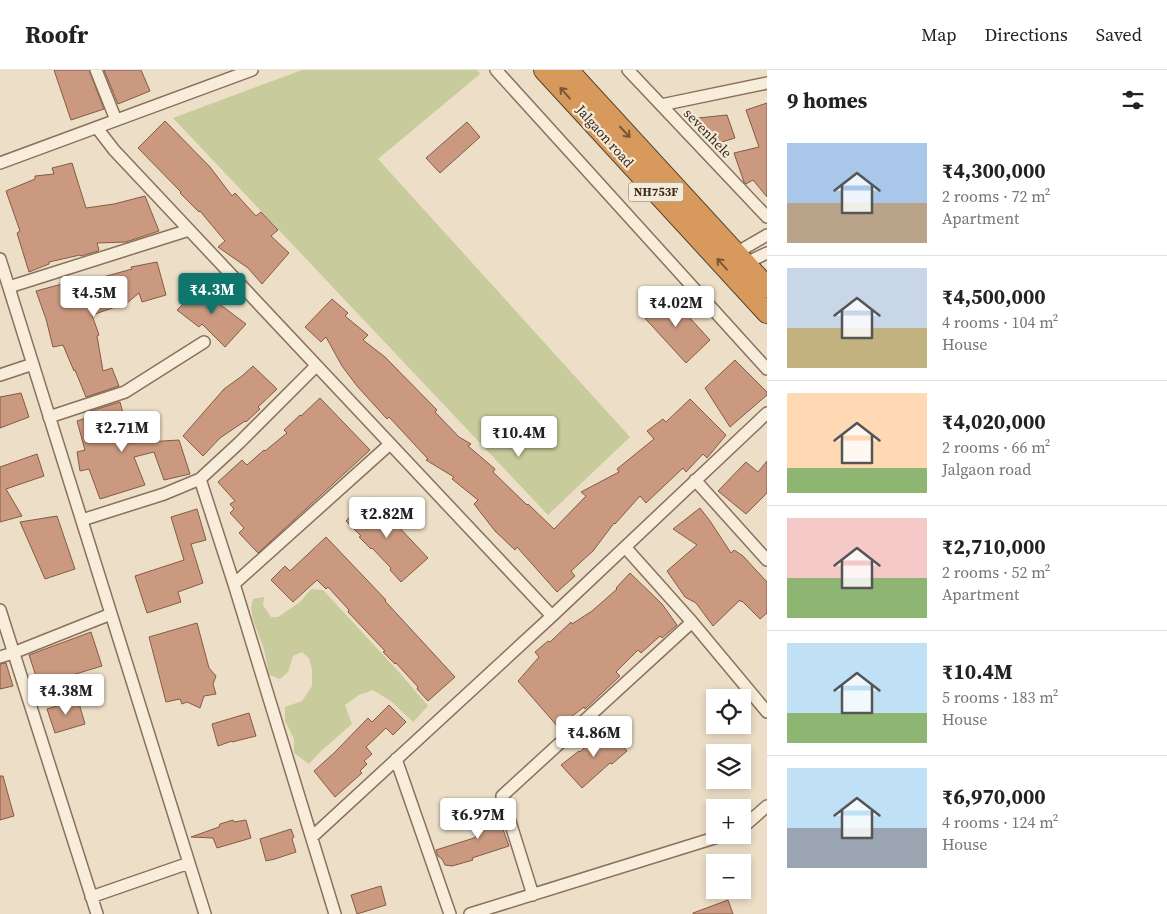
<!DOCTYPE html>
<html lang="en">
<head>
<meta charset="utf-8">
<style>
	:root { --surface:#fff; --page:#f2f2f2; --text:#222; --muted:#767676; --line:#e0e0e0; --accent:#0f766e }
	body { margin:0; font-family:"Source Serif 4",serif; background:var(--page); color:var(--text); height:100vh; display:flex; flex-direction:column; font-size:19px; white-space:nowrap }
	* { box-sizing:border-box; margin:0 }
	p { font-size:16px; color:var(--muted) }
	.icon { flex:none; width:28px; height:28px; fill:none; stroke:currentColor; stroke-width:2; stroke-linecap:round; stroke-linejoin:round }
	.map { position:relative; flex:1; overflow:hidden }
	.side { display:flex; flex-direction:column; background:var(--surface); width:400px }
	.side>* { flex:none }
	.controls { position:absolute; left:706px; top:619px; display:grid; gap:10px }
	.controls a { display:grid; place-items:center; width:45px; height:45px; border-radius:0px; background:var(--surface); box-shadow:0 2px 8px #0003; font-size:25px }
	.price { position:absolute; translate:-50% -42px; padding:0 11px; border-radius:5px; background:#fff; color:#222; font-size:16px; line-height:32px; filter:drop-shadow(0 1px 2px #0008) }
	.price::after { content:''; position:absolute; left:50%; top:30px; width:15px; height:11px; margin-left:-8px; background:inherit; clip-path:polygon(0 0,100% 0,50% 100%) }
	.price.selected { background:var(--accent); color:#fff }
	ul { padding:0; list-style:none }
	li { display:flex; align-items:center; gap:15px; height:125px; padding:0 20px }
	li+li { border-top:1px solid var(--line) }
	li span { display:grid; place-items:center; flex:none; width:140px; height:100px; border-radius:0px; color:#555 }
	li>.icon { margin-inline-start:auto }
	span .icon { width:60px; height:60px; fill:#fffc; stroke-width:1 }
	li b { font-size:21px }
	h2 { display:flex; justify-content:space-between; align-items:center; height:60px; padding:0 20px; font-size:21px }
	header { display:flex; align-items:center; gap:30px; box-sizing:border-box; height:70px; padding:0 25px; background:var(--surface); border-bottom:1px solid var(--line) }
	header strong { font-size:24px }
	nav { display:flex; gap:28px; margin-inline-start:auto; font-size:18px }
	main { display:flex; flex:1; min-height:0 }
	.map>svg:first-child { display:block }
	.green { fill:#c8cb9b }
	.building { fill:#ca997f; stroke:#865a44 }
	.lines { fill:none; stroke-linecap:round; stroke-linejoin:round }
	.street-casing { stroke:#88715d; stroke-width:14 }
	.highway-casing { stroke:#564031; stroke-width:22 }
	.street { stroke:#f8edda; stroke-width:11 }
	.highway { stroke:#d89a5c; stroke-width:20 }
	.oneway { stroke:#795738 }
	.labels { text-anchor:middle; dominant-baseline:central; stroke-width:4.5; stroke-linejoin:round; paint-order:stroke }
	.shield { fill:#f5ead7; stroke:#716457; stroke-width:1 }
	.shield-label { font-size:12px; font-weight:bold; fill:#392b20 }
	.street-label { font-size:14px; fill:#392b20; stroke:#f5ead7 }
</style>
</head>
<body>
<header>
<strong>Roofr</strong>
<nav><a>Map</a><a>Directions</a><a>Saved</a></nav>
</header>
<main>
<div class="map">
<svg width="767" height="844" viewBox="0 0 767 844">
	<rect width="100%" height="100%" fill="#eddfc7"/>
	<path class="green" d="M 302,0 L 477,0 L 480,4 L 378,89 L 630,367 L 548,445 L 173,48 Z
		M 311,519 L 323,520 L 399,602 L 428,636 L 413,652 L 392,632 L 373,620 L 359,625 L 345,635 L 352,654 L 320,682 L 309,694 L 294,683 L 294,669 L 285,651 L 285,637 L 302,631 L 312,616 L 312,599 L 309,588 L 302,582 L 293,586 L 288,602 L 280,609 L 269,605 L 264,579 L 253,550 L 251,537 L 253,529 L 264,527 L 263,535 L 271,547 L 278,547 L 300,532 Z"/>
	<path class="building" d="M 54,0 L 89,0 L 104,39 L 71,50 Z
		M 104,0 L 141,0 L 150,21 L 118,34 Z
		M 767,33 L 767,127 L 753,110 L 746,114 L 744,112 L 734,83 L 759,77 L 746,40 Z
		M 727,45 L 735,68 L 715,74 L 698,48 Z
		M 165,51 L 210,97 L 232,126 L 235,123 L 256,146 L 261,142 L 278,160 L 271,166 L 289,183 L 262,214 L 248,198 L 218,177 L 225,171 L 200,141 L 199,142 L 180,123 L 181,122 L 138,78 Z
		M 467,52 L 480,67 L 440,103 L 426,88 Z
		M 72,93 L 86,138 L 114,134 L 145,126 L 159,161 L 126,172 L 97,173 L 99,180 L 98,181 L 81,186 L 80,185 L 49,192 L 49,194 L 29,202 L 17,163 L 20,161 L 6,121 L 35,109 L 35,106 L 54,104 L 52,98 Z
		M 157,192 L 166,225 L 142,232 L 139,223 L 127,233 L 92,245 L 99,265 L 97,266 L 103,301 L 112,298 L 119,316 L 86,327 L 75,300 L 74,301 L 63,275 L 53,277 L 46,249 L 36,221 L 77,210 L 78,214 L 132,199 L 131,197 Z
		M 205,212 L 221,229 L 218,233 L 246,254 L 225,277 L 202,254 L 199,257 L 177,240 Z
		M 667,223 L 710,270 L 686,293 L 642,245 Z
		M 332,229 L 348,243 L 345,246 L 368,265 L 363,270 L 385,287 L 437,340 L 435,342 L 459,367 L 471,374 L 468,376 L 495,399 L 493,402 L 527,435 L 528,434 L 554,459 L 586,426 L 581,422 L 619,402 L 617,399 L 654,369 L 647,361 L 663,349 L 666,352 L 690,329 L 726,365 L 707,388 L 703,384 L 686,402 L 683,398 L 646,433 L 640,426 L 615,454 L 614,453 L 593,481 L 571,501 L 575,506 L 557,522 L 517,477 L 515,480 L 495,461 L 474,434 L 478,430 L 452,409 L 454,407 L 426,390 L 428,389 L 389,347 L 387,349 L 357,316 L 342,296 L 326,267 L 321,272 L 305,257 Z
		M 735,290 L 767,322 L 767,325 L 730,357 L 705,318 Z
		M 253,296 L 277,319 L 258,337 L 260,339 L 246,352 L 245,351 L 220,368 L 203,386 L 183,366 L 224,319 L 242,306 Z
		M 21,323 L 29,347 L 0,358 L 0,327 Z
		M 320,328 L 370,380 L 258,483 L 239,463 L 244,458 L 230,443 L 234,439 L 230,434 L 235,431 L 218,412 L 242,390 L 247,395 L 264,380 L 265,381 L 287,363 L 284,360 L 300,345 L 301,346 Z
		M 120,332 L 131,373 L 179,370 L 190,404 L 164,410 L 154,382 L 134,387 L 145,415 L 100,429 L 89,399 L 80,401 L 77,382 L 85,380 L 77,351 L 93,346 L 91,341 Z
		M 37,384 L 44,406 L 6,419 L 22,446 L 0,452 L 0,397 Z
		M 767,391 L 767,423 L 746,444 L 718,421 L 746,392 L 758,402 Z
		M 369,427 L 397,453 L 396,454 L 428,488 L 401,512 L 390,500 L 391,498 L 372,478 L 371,479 L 359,467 L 361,466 L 346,451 Z
		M 700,438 L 710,451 L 731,483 L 734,480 L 743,486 L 767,512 L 767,543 L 760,549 L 742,531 L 741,532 L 740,530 L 713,556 L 696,533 L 685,527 L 667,501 L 697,475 L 673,459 Z
		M 197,439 L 206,470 L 191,474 L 203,513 L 178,522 L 181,532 L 147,543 L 135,506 L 184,490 L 171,447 Z
		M 57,446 L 75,499 L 45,509 L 20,452 Z
		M 326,467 L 386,530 L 385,531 L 455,607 L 428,631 L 417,619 L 418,617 L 396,593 L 395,594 L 383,582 L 385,581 L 348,542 L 349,540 L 328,517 L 326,519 L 317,510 L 293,532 L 271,510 L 285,496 L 290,501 Z
		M 630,503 L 662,534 L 677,555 L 662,568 L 660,566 L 641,583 L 638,580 L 616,602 L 620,606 L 585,639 L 584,637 L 558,657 L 518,611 L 539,587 L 535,582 L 548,571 L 550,572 L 571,552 L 572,554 L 592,541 L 617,519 L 616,518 Z
		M 197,553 L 209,598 L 216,606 L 213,614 L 216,624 L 204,626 L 200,638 L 187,632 L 182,634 L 180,629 L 166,632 L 149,567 Z
		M 91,562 L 102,596 L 39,615 L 29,585 Z
		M 6,593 L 13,616 L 0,619 L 0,594 Z
		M 78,630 L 85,654 L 55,663 L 47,639 Z
		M 389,635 L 406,652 L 393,665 L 386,658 L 366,677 L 372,684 L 364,691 L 367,694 L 360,701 L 362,703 L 335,727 L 314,701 L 334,683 L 368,648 L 372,652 Z
		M 249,643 L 256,666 L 232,672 L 232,671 L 218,676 L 212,654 Z
		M 605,658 L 627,681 L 612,694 L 610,693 L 582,718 L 561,695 L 579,681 L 580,682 Z
		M 0,706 L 3,706 L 14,746 L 0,750 Z
		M 497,736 L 502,750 L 500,751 L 509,776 L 472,788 L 473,790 L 452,796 L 445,795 L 442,789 L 438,786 L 436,780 L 474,768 L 476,766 L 471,746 Z
		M 233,750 L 234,752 L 246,750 L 251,768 L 217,778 L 213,768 L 191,767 L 219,757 L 220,754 Z
		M 291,759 L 294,767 L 292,769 L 296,782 L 275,789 L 266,791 L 260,769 Z
		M 381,816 L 386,835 L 357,844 L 351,825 Z
		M 728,830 L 733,844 L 693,844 L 693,843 Z"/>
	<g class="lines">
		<defs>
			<path id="street" d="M 96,0 L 116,50
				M 496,0 L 767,299
				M 628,0 L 767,147
				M 661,35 L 767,13
				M 97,58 L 114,80 L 552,546
				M 0,93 L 252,0
				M 736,183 L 767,165
				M 0,189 L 205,844
				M 746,193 L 767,183
				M 9,217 L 189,160
				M 0,305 L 33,294
				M 49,347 L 125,322 L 204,272
				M 200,409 L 234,514 L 335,844
				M 695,410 L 767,490
				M 82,450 L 164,424 L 200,409 L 239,373 L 316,296
				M 625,477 L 692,552 L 767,642
				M 234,514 L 390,374
				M 0,540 L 97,844
				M 0,587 L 13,583 L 111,544
				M 396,689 L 450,844
				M 742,758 L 767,736
				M 312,767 L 552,546 L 767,343
				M 533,825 L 502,726 L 692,552
				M 91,827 L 189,793
				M 470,844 L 724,765"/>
			<path id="highway" d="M 544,0 L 767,243
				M 568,0 L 767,217"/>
		</defs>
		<use href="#street" class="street-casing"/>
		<use href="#highway" class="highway-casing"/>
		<use href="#street" class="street"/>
		<use href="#highway" class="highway"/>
	</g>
	<defs><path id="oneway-shaft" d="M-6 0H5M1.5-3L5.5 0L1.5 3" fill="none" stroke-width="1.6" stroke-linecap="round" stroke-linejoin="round" transform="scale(1.25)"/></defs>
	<g class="oneway">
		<use href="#oneway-shaft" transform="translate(565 23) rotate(-132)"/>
		<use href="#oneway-shaft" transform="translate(625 62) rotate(47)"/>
		<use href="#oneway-shaft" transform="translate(722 194) rotate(-132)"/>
	</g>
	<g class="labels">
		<rect class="shield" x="628.5" y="112.5" width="55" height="19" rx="4"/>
		<g class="shield-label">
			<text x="656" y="122">NH753F</text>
		</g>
		<g class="street-label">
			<text transform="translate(708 63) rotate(46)">sevenhele</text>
			<text transform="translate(605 66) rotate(48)">Jalgaon road</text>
		</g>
	</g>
</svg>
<div class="controls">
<a><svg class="icon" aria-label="locate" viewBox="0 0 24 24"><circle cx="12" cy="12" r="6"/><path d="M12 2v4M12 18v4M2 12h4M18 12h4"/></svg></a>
<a><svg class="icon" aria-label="layers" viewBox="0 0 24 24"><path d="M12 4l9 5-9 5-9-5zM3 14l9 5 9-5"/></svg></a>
<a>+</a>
<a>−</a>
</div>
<b class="price selected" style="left:212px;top:245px">₹4.3M</b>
<b class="price" style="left:94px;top:248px">₹4.5M</b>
<b class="price" style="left:676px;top:258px">₹4.02M</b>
<b class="price" style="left:122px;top:383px">₹2.71M</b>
<b class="price" style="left:519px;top:388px">₹10.4M</b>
<b class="price" style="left:387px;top:469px">₹2.82M</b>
<b class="price" style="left:66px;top:646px">₹4.38M</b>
<b class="price" style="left:594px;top:688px">₹4.86M</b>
<b class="price" style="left:478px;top:770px">₹6.97M</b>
</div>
<section class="side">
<h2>9 homes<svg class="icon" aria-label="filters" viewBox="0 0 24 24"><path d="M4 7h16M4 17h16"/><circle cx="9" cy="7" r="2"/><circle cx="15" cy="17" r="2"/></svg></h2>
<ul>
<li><span style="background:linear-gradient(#a9c7e8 60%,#b9a48a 0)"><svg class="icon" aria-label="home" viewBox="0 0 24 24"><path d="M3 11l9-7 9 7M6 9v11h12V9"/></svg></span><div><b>₹4,300,000</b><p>2 rooms · 72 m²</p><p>Apartment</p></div></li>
<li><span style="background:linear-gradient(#c9d6e8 60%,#c2b280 0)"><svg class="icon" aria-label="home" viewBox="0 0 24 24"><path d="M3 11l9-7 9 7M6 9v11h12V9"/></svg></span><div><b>₹4,500,000</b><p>4 rooms · 104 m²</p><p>House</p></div></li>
<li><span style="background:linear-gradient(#ffd9b3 75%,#8fb573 0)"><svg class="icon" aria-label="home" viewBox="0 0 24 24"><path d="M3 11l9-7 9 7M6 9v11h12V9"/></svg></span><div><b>₹4,020,000</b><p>2 rooms · 66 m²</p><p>Jalgaon road</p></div></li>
<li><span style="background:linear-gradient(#f6c9c9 60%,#8fb573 0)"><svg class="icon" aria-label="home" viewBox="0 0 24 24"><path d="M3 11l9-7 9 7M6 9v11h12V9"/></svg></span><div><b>₹2,710,000</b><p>2 rooms · 52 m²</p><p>Apartment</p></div></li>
<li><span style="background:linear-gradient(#bfe0f5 70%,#8fb573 0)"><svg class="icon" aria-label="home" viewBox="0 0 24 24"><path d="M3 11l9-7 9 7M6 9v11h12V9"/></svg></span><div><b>₹10.4M</b><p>5 rooms · 183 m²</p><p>House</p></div></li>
<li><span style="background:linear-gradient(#bfe0f5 60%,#9aa5b1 0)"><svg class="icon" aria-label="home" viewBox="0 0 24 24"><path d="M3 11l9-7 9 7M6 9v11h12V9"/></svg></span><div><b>₹6,970,000</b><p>4 rooms · 124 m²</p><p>House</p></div></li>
</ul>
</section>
</main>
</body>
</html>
